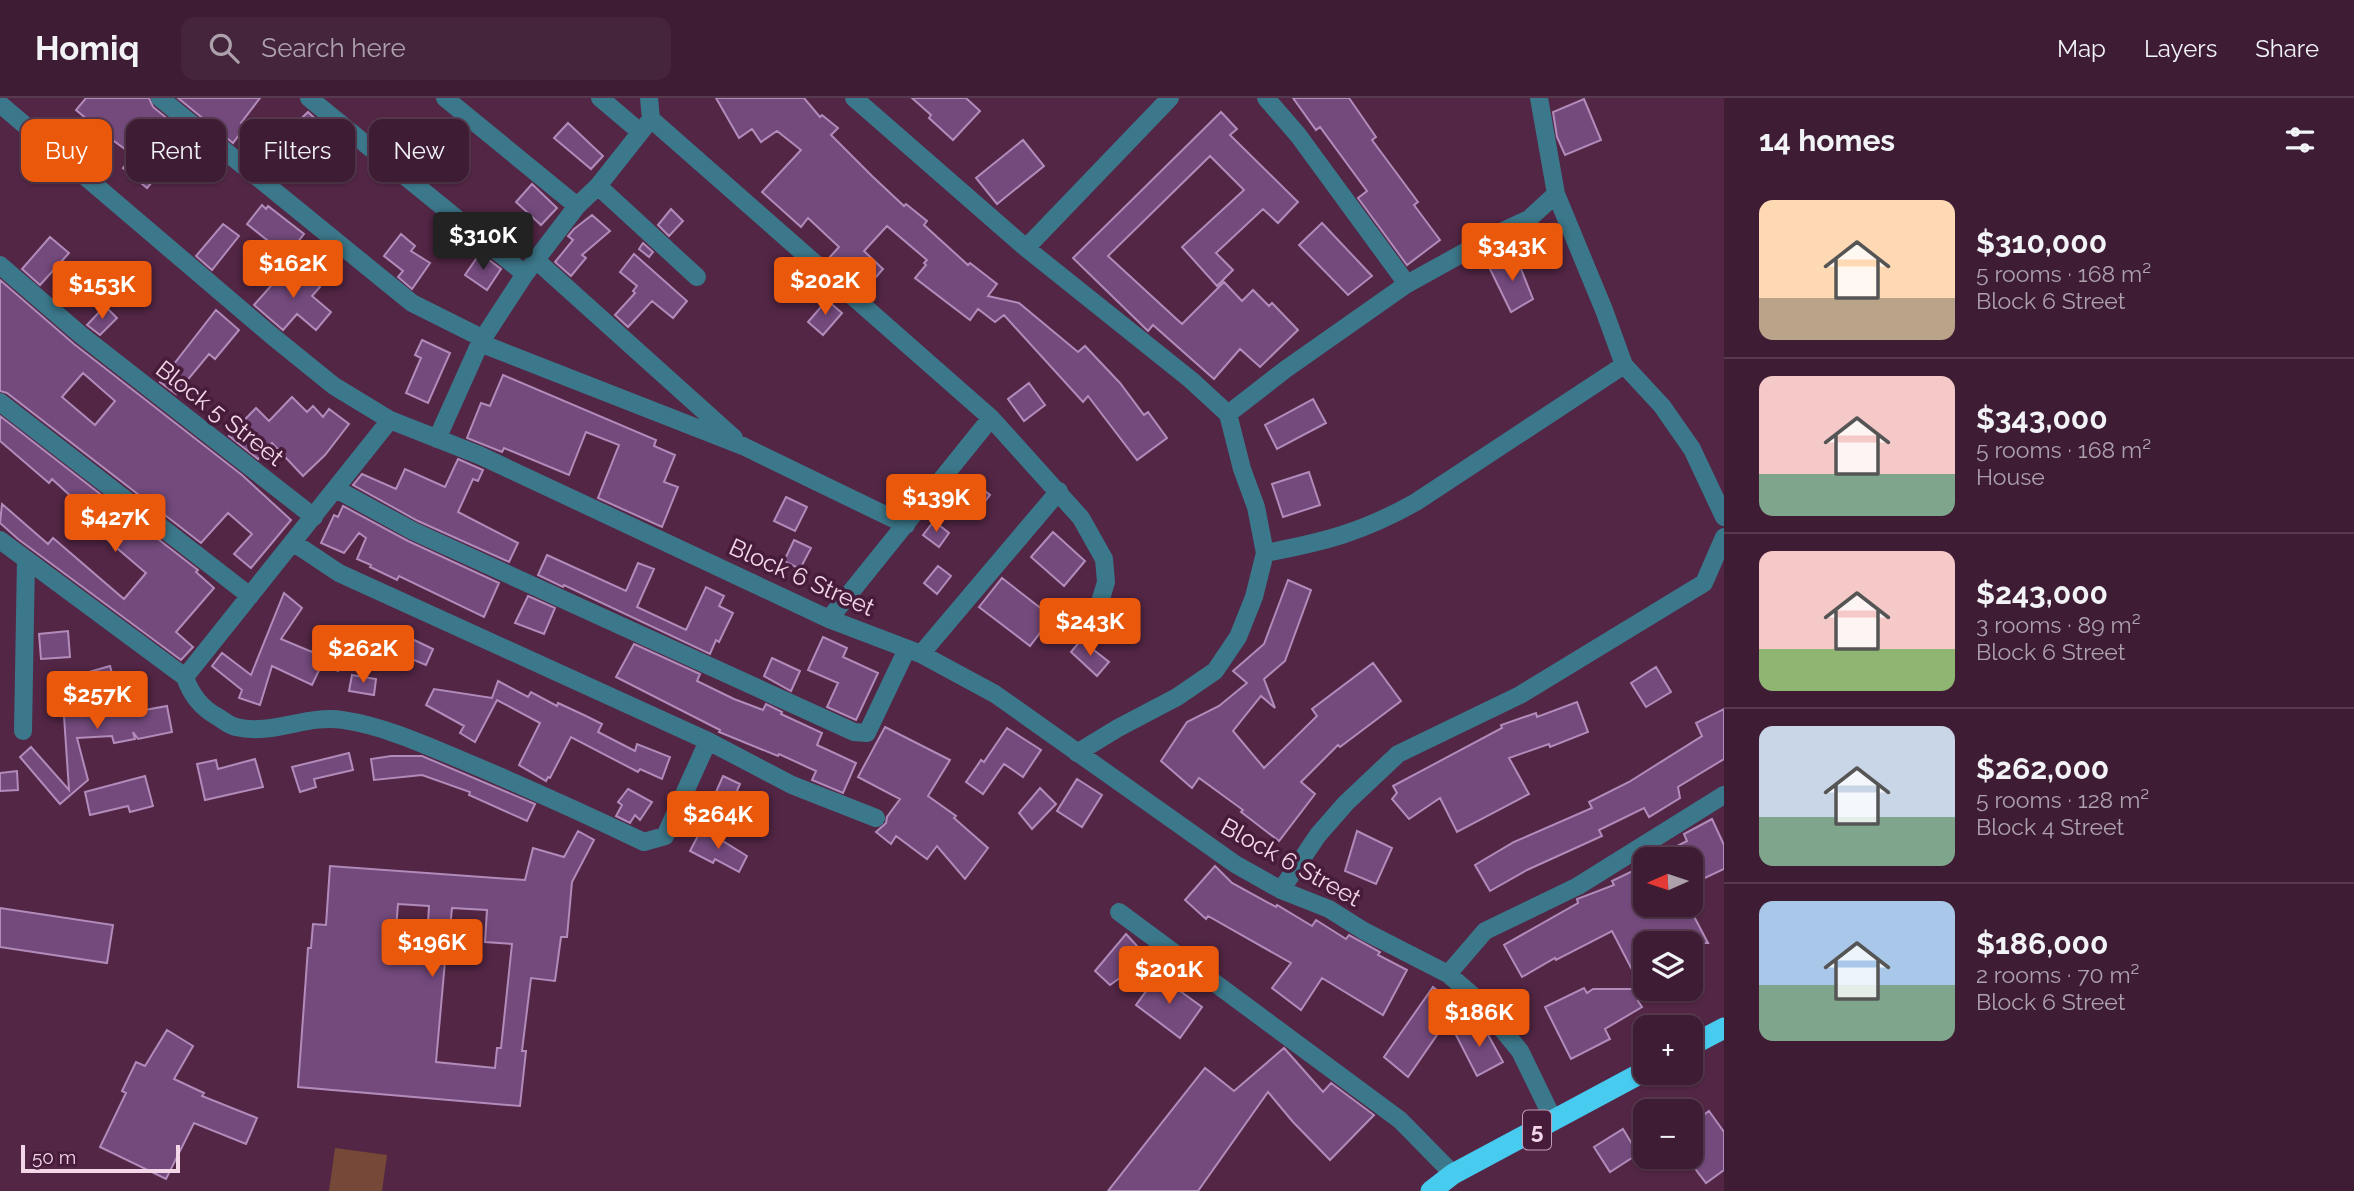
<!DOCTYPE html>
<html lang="en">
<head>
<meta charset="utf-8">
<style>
	:root { --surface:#3e1c34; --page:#45253c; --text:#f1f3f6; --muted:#ada1ac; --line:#573a4f; --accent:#ea580c }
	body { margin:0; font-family:Raleway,sans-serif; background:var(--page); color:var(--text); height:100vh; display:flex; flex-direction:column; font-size:26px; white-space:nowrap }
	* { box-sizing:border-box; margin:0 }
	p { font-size:23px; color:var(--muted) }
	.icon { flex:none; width:38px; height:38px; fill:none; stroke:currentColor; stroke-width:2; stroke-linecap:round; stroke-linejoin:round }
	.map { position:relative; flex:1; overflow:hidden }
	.drawer { display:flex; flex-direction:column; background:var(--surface); width:630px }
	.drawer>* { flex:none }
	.top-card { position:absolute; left:21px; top:21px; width:665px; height:63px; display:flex; gap:14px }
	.needle { width:46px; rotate:267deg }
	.buttons { position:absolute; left:1633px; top:749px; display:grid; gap:14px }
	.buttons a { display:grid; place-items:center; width:70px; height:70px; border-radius:14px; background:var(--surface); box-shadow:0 2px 5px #0004,0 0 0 2px var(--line); font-size:35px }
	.scale { position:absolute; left:21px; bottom:18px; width:159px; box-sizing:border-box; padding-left:7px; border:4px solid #f3d6e8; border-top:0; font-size:19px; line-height:24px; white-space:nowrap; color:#f3d6e8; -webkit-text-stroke:5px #471b3a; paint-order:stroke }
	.price { position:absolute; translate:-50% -60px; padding:0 16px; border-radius:7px; background:var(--accent); color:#fff; font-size:23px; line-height:46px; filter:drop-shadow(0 2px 4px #0008) }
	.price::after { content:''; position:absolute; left:50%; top:42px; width:21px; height:16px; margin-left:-10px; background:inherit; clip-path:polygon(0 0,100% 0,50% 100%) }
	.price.current { background:#222; color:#fff }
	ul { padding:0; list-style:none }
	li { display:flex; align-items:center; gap:21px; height:175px; padding:0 35px }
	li+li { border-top:2px solid var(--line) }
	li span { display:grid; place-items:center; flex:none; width:196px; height:140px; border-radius:14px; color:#555 }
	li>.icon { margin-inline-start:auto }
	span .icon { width:84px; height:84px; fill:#fffc; stroke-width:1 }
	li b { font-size:30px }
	h2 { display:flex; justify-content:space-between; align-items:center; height:84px; padding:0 35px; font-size:30px }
	.pill { padding:0 24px; border-radius:14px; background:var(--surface); box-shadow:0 2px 5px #0004,0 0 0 2px var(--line); font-size:24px; line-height:63px }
	.pill.current { background:var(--accent); color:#fff }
	header { display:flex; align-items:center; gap:42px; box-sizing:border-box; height:98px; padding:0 35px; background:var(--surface); border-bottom:2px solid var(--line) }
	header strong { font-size:33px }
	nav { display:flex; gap:38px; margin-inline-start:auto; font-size:24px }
	.search { width:490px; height:63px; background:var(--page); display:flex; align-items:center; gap:18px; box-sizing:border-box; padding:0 24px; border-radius:14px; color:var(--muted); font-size:26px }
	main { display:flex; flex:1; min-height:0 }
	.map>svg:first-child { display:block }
	.green { fill:#764838 }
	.building { fill:#744a7d; stroke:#b18bba; stroke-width:2; fill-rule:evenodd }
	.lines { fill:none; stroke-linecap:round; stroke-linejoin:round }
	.minor { stroke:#3c788b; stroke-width:18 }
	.highway { stroke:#47cbef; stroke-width:21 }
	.labels { text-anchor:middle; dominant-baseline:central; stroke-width:7; stroke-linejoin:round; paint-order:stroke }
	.shield { fill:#471b3a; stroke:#bf9eb4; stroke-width:2 }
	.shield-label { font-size:23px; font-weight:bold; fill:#f3d6e8 }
	.street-label { font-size:24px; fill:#f3d6e8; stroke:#471b3a }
</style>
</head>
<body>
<header>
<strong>Homiq</strong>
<div class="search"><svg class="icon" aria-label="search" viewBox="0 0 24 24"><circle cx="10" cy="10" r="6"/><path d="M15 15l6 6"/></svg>Search here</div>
<nav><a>Map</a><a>Layers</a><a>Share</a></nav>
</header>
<main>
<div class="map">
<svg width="1724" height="1093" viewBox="0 0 1724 1093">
	<rect width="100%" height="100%" fill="#532645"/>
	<path class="green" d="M 335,1050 L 387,1057 L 382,1093 L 329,1093 Z"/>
	<path class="building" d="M 86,0 L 149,0 L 153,9 L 212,57 L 192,84 L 168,65 L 147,90 L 123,70 L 133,57 L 107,38 L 102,43 L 84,28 L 88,22 L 76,12 Z
		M 178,0 L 260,0 L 241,25 L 245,29 L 233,45 Z
		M 716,0 L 804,0 L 820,19 L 822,17 L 838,30 L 831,37 L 872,78 L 904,108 L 906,106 L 927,123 L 924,127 L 968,167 L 970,165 L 997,186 L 988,198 L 1019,205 L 1078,254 L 1085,248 L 1120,285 L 1144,317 L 1148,314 L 1167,340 L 1137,362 L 1088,298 L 1083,304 L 1004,217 L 995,224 L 978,211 L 970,222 L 915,180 L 926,167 L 924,165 L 927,162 L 887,128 L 864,153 L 883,171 L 868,188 L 847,169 L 843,173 L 829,160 L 839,149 L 808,120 L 801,129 L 762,94 L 801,52 L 777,33 L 761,44 L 752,31 L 739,40 Z
		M 912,0 L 966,0 L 980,13 L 953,42 L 929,20 L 931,17 Z
		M 1293,0 L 1349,0 L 1376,39 L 1372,42 L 1418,104 L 1414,107 L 1440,142 L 1407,167 L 1358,100 L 1367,93 L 1320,29 L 1316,32 Z
		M 1584,1 L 1601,42 L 1565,57 L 1557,39 L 1553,14 Z
		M 308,14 L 324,29 L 294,57 L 280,41 Z
		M 1221,14 L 1237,31 L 1230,37 L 1298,104 L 1278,125 L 1263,111 L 1216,155 L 1233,172 L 1217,188 L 1182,149 L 1244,92 L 1210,58 L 1108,158 L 1182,226 L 1224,184 L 1242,203 L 1253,192 L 1269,208 L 1272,205 L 1298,232 L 1260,269 L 1240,251 L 1214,281 L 1153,227 L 1148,233 L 1073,160 Z
		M 568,25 L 603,58 L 591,71 L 554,40 Z
		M 1023,42 L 1044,68 L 997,106 L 976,80 Z
		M 532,86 L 557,110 L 541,127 L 516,104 Z
		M 262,107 L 266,111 L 268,108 L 304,136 L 287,158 L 247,126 Z
		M 671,111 L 683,123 L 669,138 L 658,127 Z
		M 592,117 L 610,133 L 582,157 L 586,160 L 571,178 L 555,164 L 573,142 L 568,138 L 574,131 Z
		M 1322,125 L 1372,178 L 1348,197 L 1299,147 Z
		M 223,126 L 239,138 L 212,172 L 196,158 Z
		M 401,136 L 415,148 L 411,153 L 430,165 L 412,191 L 398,179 L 403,173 L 384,158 Z
		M 50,139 L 69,155 L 40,187 L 22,171 Z
		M 643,145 L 653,154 L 649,159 L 639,151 Z
		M 480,155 L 501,171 L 487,192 L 465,177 Z
		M 634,156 L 687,203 L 673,220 L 652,203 L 628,229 L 615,217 L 635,195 L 633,193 L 637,188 L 620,174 Z
		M 1515,156 L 1533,201 L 1511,214 L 1489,169 Z
		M 292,164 L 320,189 L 312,198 L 331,214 L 316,232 L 297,216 L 283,232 L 254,207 Z
		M 0,182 L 74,246 L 242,377 L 291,422 L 251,470 L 234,456 L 252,436 L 228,415 L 201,445 L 7,295 L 0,293 ZM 83,275 L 115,303 L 95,327 L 62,299 Z
		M 827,202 L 842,215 L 823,237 L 808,224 Z
		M 105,208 L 117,220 L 100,237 L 87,227 Z
		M 216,212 L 239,232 L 215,261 L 209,256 L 176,296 L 160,284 Z
		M 422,242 L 450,255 L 428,305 L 406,295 L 421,260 L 415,257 Z
		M 503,277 L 656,342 L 654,348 L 675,357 L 664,384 L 678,389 L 662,429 L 598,400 L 619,347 L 586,334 L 569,377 L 504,350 L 502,354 L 467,340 L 481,305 L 490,308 Z
		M 1029,285 L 1045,307 L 1024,323 L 1008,301 Z
		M 292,299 L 307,314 L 313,308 L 323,319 L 329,311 L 349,326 L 325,357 L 303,378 L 272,345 L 258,361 L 229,338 L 256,310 L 269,323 Z
		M 1313,301 L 1326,325 L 1277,351 L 1265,327 Z
		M 0,318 L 194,469 L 198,472 L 196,474 L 214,490 L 176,534 L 193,549 L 181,562 L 18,441 L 0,425 L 2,406 L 48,446 L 53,440 L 124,501 L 146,475 L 83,421 L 88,414 L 52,381 L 49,385 L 0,343 Z
		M 458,361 L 483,372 L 478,383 L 473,381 L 458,414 L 518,445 L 509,464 L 418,423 L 353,387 L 362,376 L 396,391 L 405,371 L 445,389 Z
		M 1309,374 L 1320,407 L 1283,419 L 1272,386 Z
		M 974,384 L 990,397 L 979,411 L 963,398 Z
		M 786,399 L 807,409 L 795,433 L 774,423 Z
		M 343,408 L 408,443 L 499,485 L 484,519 L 399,478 L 397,482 L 370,469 L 371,467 L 357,461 L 366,440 L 359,435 L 344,455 L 321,445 L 334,417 L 338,419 Z
		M 934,423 L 949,435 L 939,449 L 923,437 Z
		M 1053,434 L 1085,463 L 1064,488 L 1031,459 Z
		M 794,442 L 811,450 L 800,471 L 784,463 Z
		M 547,457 L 626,493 L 638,465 L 654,471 L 637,509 L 686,532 L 706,489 L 724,498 L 719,508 L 733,515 L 719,544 L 716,542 L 710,556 L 564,487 L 563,489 L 538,477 Z
		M 938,468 L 951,478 L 937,496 L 924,485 Z
		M 1002,480 L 1052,519 L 1030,548 L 979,509 Z
		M 1288,482 L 1311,492 L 1285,563 L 1264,581 L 1275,610 L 1261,598 L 1233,633 L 1264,670 L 1317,618 L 1312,611 L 1373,565 L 1401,603 L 1340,649 L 1338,647 L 1301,684 L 1315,696 L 1279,743 L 1241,714 L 1243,712 L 1199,680 L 1192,690 L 1161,663 L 1187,624 L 1219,608 L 1247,585 L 1233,573 L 1264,546 Z
		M 284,495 L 302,510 L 281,541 L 312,554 L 319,539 L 348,553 L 338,573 L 322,566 L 312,587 L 272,568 L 260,607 L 239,600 L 242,592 L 212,568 L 222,555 L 251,577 Z
		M 528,498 L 555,510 L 544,536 L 515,525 Z
		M 68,533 L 70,559 L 41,561 L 39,536 Z
		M 823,539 L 847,550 L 843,559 L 878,575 L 856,622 L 827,609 L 838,585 L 808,572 Z
		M 412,541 L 433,551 L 426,567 L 404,558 Z
		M 1081,542 L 1109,564 L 1097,578 L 1071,554 Z
		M 634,546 L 700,576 L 697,583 L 734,601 L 763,612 L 766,606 L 782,614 L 781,616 L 822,635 L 817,647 L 856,665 L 843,695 L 812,682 L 816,673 L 779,656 L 778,658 L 719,634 L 720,632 L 616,579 Z
		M 772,560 L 800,573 L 791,593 L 764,578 Z
		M 110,568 L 121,607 L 126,606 L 128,615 L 167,608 L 172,634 L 138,641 L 133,634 L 135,641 L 114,645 L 112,638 L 77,640 L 88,682 L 60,706 L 20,659 L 31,649 L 69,692 L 64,618 L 94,616 L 82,576 Z
		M 1656,569 L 1671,594 L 1646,609 L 1631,585 Z
		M 352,577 L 376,581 L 374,597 L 349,593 Z
		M 498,583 L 528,599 L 531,594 L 557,608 L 558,605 L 586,618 L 602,626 L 598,634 L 635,653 L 637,646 L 670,659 L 662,681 L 640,671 L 638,674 L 571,639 L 550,680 L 548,679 L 546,683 L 519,667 L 540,625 L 497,602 L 475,644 L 460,635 L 464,628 L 426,607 L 434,591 L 492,600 Z
		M 1577,604 L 1588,634 L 1550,649 L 1549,646 L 1509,660 L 1529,696 L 1457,734 L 1440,700 L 1409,721 L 1392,701 L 1397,695 L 1393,688 L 1502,630 L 1501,627 L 1536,615 L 1537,619 Z
		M 1724,611 L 1724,661 L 1678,689 L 1680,700 L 1649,719 L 1644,710 L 1599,732 L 1602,738 L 1527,772 L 1490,793 L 1475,767 L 1514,744 L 1592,710 L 1589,704 L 1629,684 L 1702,638 L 1696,625 Z
		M 885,629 L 950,662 L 928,698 L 956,718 L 954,720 L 988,750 L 965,781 L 937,748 L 927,761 L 896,738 L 891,746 L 876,734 L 886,725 L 887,719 L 900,701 L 858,679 Z
		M 1007,630 L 1041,652 L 1023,679 L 1004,666 L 983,696 L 966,684 L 981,662 L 984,664 Z
		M 349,655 L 353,672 L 314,681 L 316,689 L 300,694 L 292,669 Z
		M 391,658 L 422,658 L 535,706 L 527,723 L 469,697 L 470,694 L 422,677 L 374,682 L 371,661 Z
		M 255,661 L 263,689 L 205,702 L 197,666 L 216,662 L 218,671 Z
		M 17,673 L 18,692 L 0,693 L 0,675 Z
		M 145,678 L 153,708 L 130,714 L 128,708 L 90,717 L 85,694 Z
		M 723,678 L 740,686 L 729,711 L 712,703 Z
		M 1077,681 L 1102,697 L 1082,729 L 1057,713 Z
		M 1040,690 L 1056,706 L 1032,731 L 1019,715 Z
		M 628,691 L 652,704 L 640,722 L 635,717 L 630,725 L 616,718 L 622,707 L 618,704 Z
		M 1712,721 L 1724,747 L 1724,771 L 1690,787 L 1690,761 L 1652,761 L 1687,743 L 1684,736 Z
		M 702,730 L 747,758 L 739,774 L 715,761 L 713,765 L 690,753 Z
		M 578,733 L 594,742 L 572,784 L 567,839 L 561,839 L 555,883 L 531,880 L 522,953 L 526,953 L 520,1008 L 298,989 L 308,850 L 311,850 L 313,826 L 326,827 L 330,768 L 525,782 L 533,750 L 564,759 ZM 398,806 L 429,808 L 426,858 L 394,856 ZM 452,810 L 487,812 L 485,844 L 512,846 L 501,950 L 497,950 L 495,970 L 436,964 L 448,830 L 450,830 Z
		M 1357,733 L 1392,750 L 1376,786 L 1345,773 Z
		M 1645,767 L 1645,807 L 1688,807 L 1708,845 L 1645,845 L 1645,891 L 1660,891 L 1638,903 L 1642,909 L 1605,931 L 1610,941 L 1571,961 L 1545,909 L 1584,890 L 1587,895 L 1593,891 L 1642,891 L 1612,833 L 1556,862 L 1555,860 L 1522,879 L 1504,847 L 1578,805 L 1577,801 L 1614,787 L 1612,783 Z
		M 1215,768 L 1232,785 L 1276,809 L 1277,807 L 1312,828 L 1316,822 L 1346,841 L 1349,837 L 1380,854 L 1378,857 L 1407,872 L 1383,917 L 1322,880 L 1301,912 L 1272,890 L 1291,865 L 1208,818 L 1206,821 L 1185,802 Z
		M 0,810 L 113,827 L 107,865 L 0,849 Z
		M 1126,836 L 1148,860 L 1110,887 L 1095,873 Z
		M 1158,877 L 1202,909 L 1180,940 L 1136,907 Z
		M 1433,889 L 1457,908 L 1408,979 L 1384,959 Z
		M 1481,924 L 1503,964 L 1477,978 L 1456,937 Z
		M 167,932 L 193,948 L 174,981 L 204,995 L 202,998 L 257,1020 L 246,1046 L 194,1025 L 166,1081 L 100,1049 L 126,995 L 122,993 L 136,964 L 145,968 Z
		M 1284,950 L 1323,994 L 1331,985 L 1374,1017 L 1330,1062 L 1293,1024 L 1268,994 L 1198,1093 L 1108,1093 L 1205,970 L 1234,993 Z
		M 1709,1013 L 1724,1034 L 1724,1072 L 1706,1085 L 1690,1064 L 1690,1027 Z
		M 1623,1031 L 1638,1056 L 1610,1074 L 1594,1049 Z"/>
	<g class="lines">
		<path class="minor" d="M 160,0 L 412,205 L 482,240
			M 309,0 L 525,176
			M 445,0 L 577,108
			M 600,0 L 639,33
			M 854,0 L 1026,150 L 1191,282 L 1228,316 L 1242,371 L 1256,409 L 1265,455 L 1254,499 L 1238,539 L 1215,573 L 1177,599 L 1118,630 L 1077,655
			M 1266,0 L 1298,37 L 1407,186
			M 1539,0 L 1556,96 L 1604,212 L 1624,267 L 1662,308 L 1692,351 L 1724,419
			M 0,6 L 271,237 L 334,288 L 390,322 L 479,357 L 829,521 L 921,556 L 995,596 L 1235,766 L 1281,792 L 1329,811 L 1364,833 L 1448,876 L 1479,903 L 1520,953 L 1554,1023
			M 651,21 L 991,320 L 1081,420 L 1104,461 L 1106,484 L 1100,504 L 1068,535
			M 598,88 L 697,179
			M 1026,150 L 1170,0
			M 536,162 L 734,340
			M 0,167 L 81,237 L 314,419
			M 480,245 L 743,348 L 906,427
			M 0,304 L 250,498
			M 1228,316 L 1286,271 L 1407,186 L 1501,134 L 1529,121 L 1556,96
			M 437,341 L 480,245 L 525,176 L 577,108 L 598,88 L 651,21 L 649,0
			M 336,391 L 413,433 L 854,634 L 867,635 L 907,551
			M 0,442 L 185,579 C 191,597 201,610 218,619 C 223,622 230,628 236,629 C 271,638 308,616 343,622 C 383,628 421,645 459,661 C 521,687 583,715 644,744 L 665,738 L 708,643 L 339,475 L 294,445
			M 1265,455 C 1324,444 1363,434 1416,404 L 1624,267
			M 829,521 L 991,320
			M 921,556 L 1059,393
			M 185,579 L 390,322
			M 23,633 L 26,461
			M 708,643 L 792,687 L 876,720
			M 1281,792 L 1318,737 L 1346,705 L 1398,656 L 1520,597 L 1704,485 L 1724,439
			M 1119,814 L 1400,1022 L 1453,1076
			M 1448,876 L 1485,833 L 1578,788 L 1724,697"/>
		<path class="highway" d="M 1690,948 L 1724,930
			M 1431,1093 L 1453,1076 L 1645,973"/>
	</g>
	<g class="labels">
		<rect class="shield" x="1523" y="1012.5" width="28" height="39" rx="5"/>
		<g class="shield-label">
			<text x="1537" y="1032">5</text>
		</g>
		<g class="street-label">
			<text transform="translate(220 315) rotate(38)">Block 5 Street</text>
			<text transform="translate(802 479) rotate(24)">Block 6 Street</text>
			<text transform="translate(1291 764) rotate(29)">Block 6 Street</text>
		</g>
	</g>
</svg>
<div class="buttons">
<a><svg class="needle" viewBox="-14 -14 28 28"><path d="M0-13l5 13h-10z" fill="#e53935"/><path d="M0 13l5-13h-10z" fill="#ada1ac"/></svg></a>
<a><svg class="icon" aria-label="layers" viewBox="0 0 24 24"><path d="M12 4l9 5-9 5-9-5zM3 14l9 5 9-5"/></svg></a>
<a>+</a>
<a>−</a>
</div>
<div class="scale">50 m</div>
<b class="price current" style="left:483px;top:174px">$310K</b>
<b class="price" style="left:1512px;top:185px">$343K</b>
<b class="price" style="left:293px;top:202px">$162K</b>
<b class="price" style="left:825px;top:219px">$202K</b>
<b class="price" style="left:102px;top:223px">$153K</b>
<b class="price" style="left:936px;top:436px">$139K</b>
<b class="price" style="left:115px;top:456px">$427K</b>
<b class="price" style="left:1090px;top:560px">$243K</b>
<b class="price" style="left:363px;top:587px">$262K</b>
<b class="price" style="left:97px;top:633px">$257K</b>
<b class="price" style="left:718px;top:753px">$264K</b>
<b class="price" style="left:432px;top:881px">$196K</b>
<b class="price" style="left:1169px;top:908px">$201K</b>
<b class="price" style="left:1479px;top:951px">$186K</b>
<div class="top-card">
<a class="pill current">Buy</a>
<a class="pill">Rent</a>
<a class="pill">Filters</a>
<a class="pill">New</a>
</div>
</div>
<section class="drawer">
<h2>14 homes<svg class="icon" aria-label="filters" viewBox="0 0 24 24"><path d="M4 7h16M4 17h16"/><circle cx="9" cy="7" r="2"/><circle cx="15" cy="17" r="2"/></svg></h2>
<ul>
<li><span style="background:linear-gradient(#ffd9b3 70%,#b9a48a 0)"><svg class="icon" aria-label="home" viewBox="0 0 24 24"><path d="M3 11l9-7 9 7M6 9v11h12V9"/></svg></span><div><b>$310,000</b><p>5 rooms · 168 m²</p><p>Block 6 Street</p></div></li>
<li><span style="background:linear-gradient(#f6c9c9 70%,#7fa58c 0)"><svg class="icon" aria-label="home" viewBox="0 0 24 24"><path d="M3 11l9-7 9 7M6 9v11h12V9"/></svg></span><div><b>$343,000</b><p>5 rooms · 168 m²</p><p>House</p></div></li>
<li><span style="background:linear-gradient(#f6c9c9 70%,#8fb573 0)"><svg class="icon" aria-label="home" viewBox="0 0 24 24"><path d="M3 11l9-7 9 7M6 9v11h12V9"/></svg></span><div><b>$243,000</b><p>3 rooms · 89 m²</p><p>Block 6 Street</p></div></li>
<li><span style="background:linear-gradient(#c9d6e8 65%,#7fa58c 0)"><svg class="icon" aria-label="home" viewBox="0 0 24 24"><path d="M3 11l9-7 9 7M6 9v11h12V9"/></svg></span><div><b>$262,000</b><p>5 rooms · 128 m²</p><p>Block 4 Street</p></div></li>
<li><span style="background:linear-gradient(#a9c7e8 60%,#7fa58c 0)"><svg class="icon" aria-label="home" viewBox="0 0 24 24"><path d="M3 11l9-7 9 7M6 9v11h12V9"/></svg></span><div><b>$186,000</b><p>2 rooms · 70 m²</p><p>Block 6 Street</p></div></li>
</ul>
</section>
</main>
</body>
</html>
